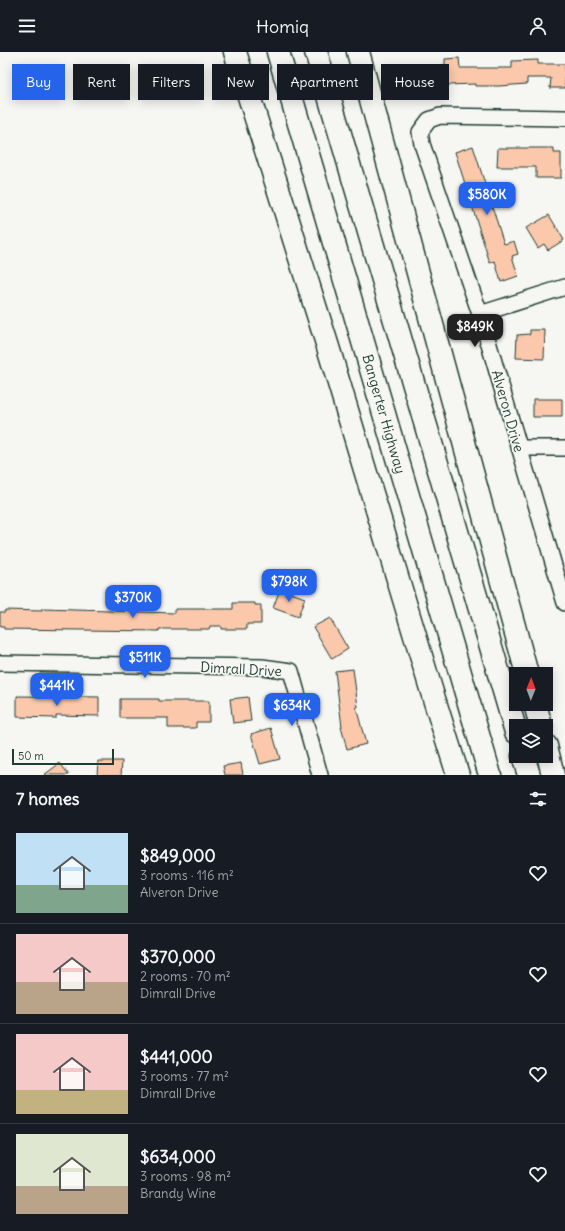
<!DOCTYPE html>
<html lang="en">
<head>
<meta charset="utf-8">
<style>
	:root { --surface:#171b24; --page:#242831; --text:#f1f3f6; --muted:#9ea1a6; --line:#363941; --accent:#2563eb }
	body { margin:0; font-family:Delius,sans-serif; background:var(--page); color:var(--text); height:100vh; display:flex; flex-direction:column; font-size:15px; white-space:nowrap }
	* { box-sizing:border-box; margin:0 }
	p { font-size:13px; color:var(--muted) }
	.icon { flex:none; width:22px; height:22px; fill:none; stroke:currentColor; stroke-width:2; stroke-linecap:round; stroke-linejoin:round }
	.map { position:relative; height:723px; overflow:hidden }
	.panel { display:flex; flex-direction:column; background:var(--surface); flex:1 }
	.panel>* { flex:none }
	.guide { position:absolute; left:12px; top:12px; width:541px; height:36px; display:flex; gap:8px }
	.needle { width:26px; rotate:1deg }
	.tools { position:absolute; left:509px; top:615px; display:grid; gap:8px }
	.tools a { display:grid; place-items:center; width:44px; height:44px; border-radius:0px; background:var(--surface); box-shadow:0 2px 10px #0003; font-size:20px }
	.scale { position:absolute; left:12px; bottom:10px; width:102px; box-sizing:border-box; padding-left:4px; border:2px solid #1f3d34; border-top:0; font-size:11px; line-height:14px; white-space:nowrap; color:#1f3d34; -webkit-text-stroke:3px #f6f6f2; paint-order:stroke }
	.price { position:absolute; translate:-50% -34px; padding:0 9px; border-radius:8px; background:var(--accent); color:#fff; font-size:13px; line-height:26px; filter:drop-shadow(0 1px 2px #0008) }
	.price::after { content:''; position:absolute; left:50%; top:24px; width:12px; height:9px; margin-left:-6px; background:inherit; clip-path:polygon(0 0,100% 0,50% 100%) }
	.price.selected { background:#222; color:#fff }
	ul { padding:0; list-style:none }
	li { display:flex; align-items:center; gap:12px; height:100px; padding:0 16px }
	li+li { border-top:1px solid var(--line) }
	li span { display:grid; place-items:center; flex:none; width:112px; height:80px; border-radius:0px; color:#555 }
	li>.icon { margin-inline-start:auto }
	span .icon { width:48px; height:48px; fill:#fffc; stroke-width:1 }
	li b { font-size:17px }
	h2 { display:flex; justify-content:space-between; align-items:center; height:48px; padding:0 16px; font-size:17px }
	.tag { padding:0 14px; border-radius:0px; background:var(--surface); box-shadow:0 2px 10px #0003; font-size:14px; line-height:36px }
	.tag.selected { background:var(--accent); color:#fff }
	header { display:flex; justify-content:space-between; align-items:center; height:52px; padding:0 16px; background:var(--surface); font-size:18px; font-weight:600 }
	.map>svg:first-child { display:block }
	.building { fill:#fbc8ab; stroke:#1f3d34 }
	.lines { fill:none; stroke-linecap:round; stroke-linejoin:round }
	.minor-casing { stroke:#1f3d34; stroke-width:18 }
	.highway-casing { stroke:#1f3d34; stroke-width:25 }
	.minor { stroke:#f6f6f2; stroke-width:15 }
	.highway { stroke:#f6f6f2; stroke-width:22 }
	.labels { text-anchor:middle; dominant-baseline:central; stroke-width:3.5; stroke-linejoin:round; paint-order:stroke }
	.street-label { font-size:14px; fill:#1f3d34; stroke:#f6f6f2 }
</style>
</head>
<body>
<header><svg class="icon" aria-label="menu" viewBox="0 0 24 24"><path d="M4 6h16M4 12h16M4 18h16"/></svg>Homiq<svg class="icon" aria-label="person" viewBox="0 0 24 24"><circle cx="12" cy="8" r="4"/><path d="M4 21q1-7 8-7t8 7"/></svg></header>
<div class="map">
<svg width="565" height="723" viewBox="0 0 565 723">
	<rect width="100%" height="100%" fill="#f6f6f2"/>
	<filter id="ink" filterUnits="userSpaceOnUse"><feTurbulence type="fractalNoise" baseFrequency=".025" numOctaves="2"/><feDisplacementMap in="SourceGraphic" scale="8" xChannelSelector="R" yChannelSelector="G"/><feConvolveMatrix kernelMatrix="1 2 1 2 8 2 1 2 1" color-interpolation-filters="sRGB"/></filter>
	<g filter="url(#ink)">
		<path class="building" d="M 459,6 L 460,16 L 512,16 L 512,9 L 538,8 L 538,12 L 565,12 L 565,36 L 550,36 L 551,26 L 527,26 L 527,32 L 499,34 L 475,34 L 475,32 L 447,33 L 447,27 L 434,28 L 433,14 L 445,13 L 445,7 Z
			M 473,94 L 504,192 L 514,189 L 518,202 L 512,204 L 518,224 L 501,230 L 495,209 L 490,211 L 455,100 Z
			M 498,96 L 554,96 L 554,101 L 561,101 L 561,126 L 536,126 L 536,115 L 497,115 Z
			M 549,163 L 564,188 L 548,198 L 544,192 L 538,196 L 526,176 Z
			M 530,278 L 545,278 L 544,307 L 516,306 L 517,283 L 530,282 Z
			M 533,347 L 562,347 L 562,365 L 533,365 Z
			M 280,537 L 305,546 L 298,565 L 273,556 Z
			M 233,551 L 255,551 L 255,553 L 261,553 L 261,572 L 247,572 L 247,577 L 221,577 L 221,574 L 210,574 L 209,577 L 159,577 L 159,579 L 4,577 L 4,575 L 0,575 L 0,560 L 5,560 L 5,558 L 42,559 L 42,557 L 175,561 L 175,557 L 233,557 Z
			M 330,566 L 348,597 L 332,607 L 313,575 Z
			M 353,617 L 358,655 L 356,655 L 366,692 L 347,697 L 341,675 L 342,675 L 335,619 Z
			M 17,644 L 99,645 L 99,664 L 56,663 L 56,666 L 17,665 Z
			M 248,645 L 251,669 L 233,671 L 230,647 Z
			M 120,647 L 159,647 L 159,649 L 209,649 L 209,670 L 196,670 L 196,676 L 168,676 L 168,666 L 120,666 Z
			M 271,676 L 280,707 L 260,712 L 251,682 Z
			M 98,709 L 122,709 L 121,723 L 97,723 Z
			M 60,711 L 69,723 L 44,723 Z
			M 241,711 L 243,723 L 225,723 L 223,714 Z"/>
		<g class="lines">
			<defs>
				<path id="minor" d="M 565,66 L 440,64 L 429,68 L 420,80 L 422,92 L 480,262 L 565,551
					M 480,262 L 565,235
					M 519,396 L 565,396
					M 0,611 L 262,615 L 291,619 L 320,723"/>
				<path id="highway" d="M 235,0 L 328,295 L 431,637 L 458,723
					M 278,0 L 490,723
					M 316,0 L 516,680
					M 358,0 L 527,622
					M 535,652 L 541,674
					M 546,694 L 553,723
					M 523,704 L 529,723"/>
			</defs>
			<use href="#minor" class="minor-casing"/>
			<use href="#highway" class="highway-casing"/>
			<use href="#minor" class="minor"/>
			<use href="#highway" class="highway"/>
		</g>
	</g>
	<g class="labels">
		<g class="street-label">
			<text transform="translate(508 359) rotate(74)">Alveron Drive</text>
			<text transform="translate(384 362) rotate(74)">Bangerter Highway</text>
			<text transform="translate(241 617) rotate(3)">Dimrall Drive</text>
		</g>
	</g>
</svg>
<div class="tools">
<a><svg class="needle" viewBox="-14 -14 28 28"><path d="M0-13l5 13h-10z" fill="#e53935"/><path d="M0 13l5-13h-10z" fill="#9ea1a6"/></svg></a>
<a><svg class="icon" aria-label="layers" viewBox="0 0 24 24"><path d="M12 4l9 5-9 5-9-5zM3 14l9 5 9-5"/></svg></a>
</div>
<div class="scale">50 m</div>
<b class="price" style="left:487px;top:164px">$580K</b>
<b class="price selected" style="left:475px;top:296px">$849K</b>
<b class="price" style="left:289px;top:551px">$798K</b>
<b class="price" style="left:133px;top:567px">$370K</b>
<b class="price" style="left:145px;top:627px">$511K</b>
<b class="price" style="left:57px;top:655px">$441K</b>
<b class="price" style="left:292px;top:675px">$634K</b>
<div class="guide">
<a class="tag selected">Buy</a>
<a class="tag">Rent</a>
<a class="tag">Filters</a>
<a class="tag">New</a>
<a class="tag">Apartment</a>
<a class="tag">House</a>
</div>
</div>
<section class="panel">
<h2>7 homes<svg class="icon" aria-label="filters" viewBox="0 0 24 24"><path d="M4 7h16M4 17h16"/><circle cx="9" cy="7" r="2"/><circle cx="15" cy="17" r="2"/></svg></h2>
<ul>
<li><span style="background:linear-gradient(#bfe0f5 65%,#7fa58c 0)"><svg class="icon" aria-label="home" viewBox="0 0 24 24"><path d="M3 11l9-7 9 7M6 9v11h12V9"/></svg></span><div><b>$849,000</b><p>3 rooms · 116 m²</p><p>Alveron Drive</p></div><svg class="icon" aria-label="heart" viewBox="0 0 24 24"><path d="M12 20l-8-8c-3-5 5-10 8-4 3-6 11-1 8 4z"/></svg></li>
<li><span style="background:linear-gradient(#f6c9c9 60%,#b9a48a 0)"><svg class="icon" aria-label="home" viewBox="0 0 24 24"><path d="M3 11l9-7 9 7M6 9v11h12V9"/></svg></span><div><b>$370,000</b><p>2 rooms · 70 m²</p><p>Dimrall Drive</p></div><svg class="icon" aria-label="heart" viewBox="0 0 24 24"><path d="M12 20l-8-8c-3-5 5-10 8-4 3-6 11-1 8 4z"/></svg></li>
<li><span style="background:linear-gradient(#f6c9c9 70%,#c2b280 0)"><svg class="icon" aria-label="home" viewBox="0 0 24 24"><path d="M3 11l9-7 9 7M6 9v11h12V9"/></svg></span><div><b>$441,000</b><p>3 rooms · 77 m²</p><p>Dimrall Drive</p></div><svg class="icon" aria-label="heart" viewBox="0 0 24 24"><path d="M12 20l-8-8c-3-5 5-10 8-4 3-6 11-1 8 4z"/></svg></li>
<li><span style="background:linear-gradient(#dfe7d0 65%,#b9a48a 0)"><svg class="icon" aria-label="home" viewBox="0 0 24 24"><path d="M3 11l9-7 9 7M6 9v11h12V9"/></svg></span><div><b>$634,000</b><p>3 rooms · 98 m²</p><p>Brandy Wine</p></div><svg class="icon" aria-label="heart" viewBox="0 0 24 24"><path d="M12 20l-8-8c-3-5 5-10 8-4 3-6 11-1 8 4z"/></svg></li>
</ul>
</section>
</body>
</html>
